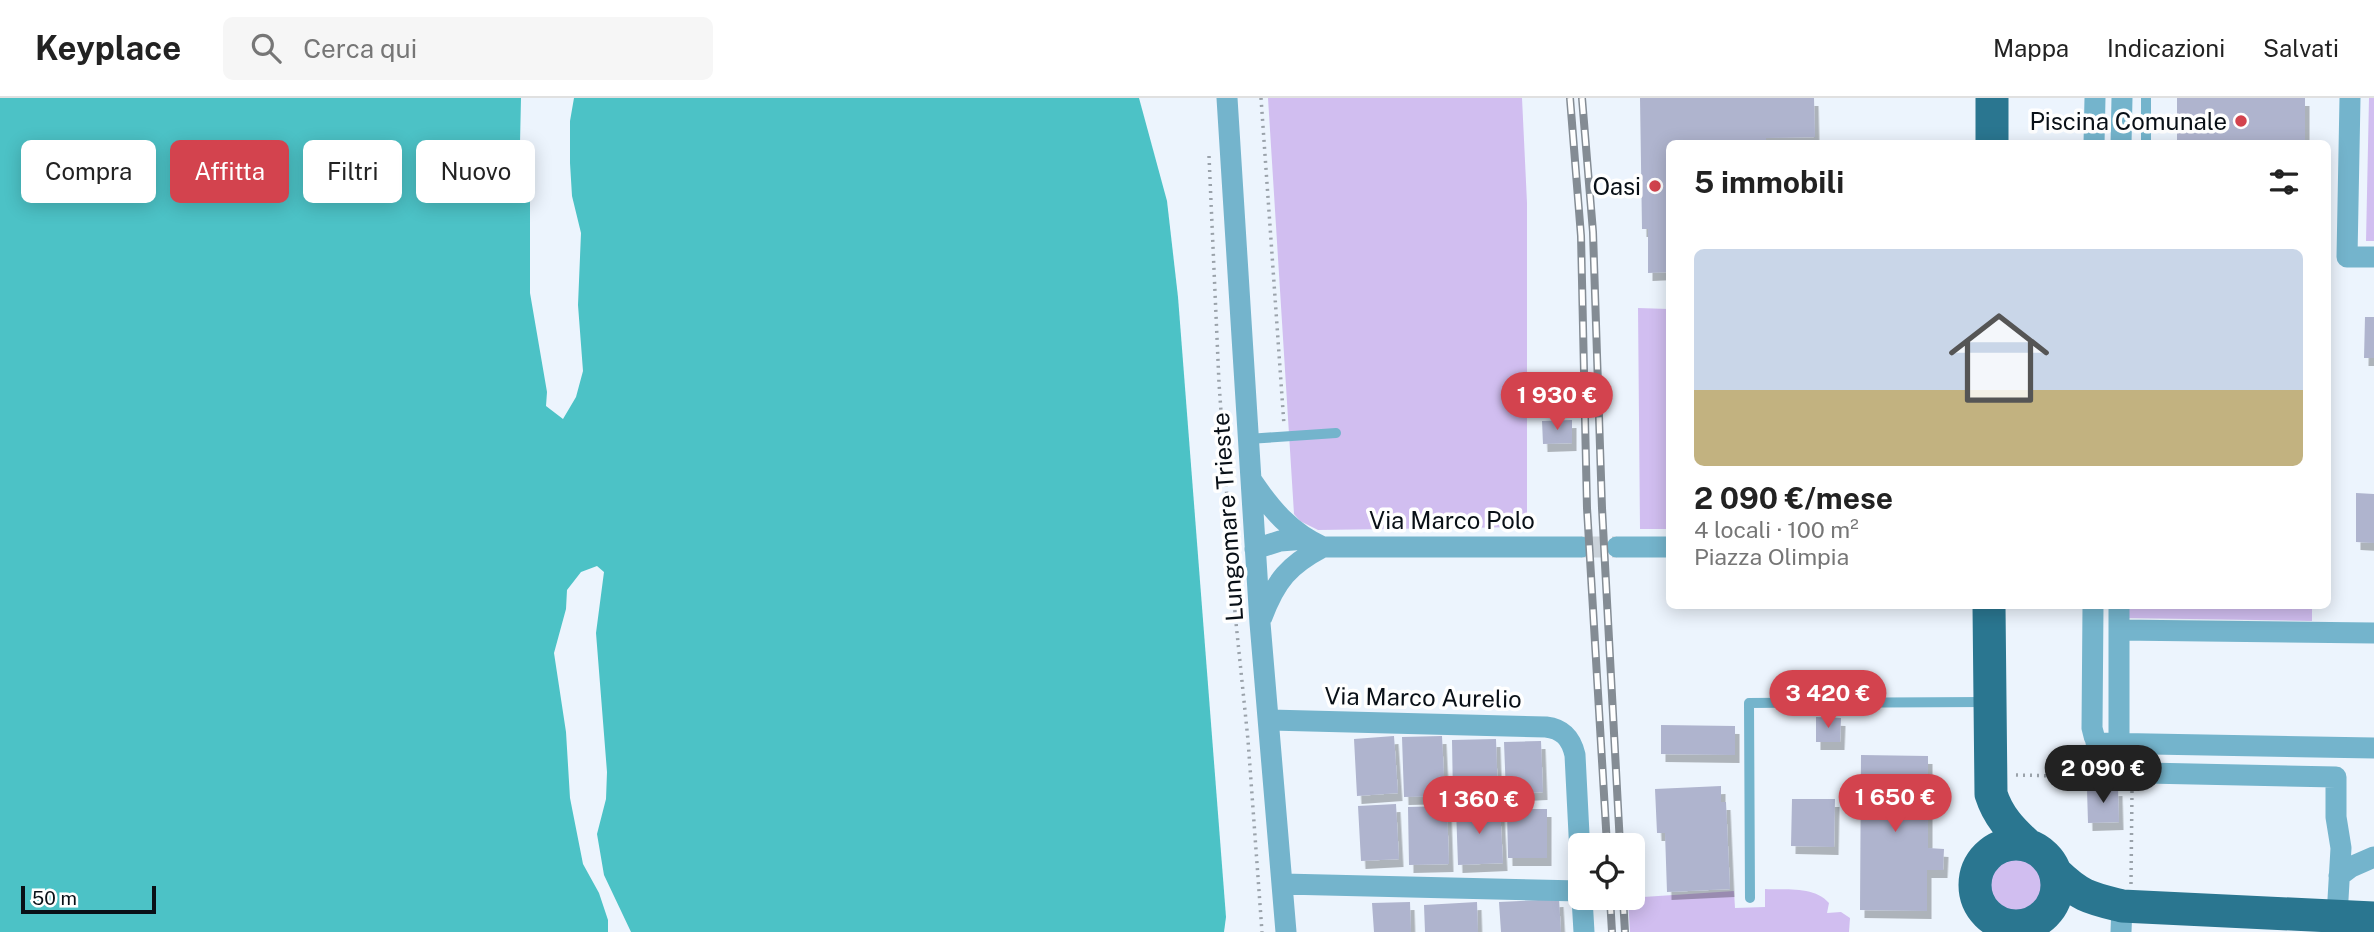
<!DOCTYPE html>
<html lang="it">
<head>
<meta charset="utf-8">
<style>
	:root { --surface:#fff; --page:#f6f6f6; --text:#222; --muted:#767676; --line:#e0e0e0; --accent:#d3434e }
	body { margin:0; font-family:"Public Sans",sans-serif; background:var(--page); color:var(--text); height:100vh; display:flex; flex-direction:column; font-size:26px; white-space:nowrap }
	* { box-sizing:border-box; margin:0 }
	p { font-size:23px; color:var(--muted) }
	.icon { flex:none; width:38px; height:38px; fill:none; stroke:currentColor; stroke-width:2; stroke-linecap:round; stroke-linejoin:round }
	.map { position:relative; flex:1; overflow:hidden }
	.panel { position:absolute; left:1666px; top:42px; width:665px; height:469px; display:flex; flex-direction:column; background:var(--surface); border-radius:10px; box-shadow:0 4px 18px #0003 }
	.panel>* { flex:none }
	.top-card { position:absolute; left:21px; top:42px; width:665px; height:63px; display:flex; gap:14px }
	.fabs { position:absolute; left:1568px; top:735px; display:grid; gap:14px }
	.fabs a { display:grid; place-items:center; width:77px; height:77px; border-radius:10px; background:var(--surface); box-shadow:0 4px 18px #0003; font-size:35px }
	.scale { position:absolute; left:21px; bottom:18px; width:135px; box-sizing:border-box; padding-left:7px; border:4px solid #091017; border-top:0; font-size:19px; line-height:24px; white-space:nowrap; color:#091017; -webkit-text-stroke:5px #fff; paint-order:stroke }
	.price { position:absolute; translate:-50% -60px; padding:0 16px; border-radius:24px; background:var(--accent); color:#fff; font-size:23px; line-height:46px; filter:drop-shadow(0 2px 4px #0008) }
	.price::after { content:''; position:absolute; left:50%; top:42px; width:21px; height:16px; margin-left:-10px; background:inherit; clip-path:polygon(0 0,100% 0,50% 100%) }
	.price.current { background:#222; color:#fff }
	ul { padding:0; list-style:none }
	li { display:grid; align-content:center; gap:14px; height:371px; padding:0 28px }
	li span { display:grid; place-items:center; height:217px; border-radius:10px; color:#555 }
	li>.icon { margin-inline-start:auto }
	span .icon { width:126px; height:126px; fill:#fffc; stroke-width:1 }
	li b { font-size:30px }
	h2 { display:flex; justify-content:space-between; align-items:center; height:84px; padding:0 28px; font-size:30px }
	.tag { padding:0 24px; border-radius:10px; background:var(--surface); box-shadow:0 4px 18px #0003; font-size:24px; line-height:63px }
	.tag.current { background:var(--accent); color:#fff }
	header { display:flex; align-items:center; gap:42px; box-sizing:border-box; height:98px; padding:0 35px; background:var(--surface); border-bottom:2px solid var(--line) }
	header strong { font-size:33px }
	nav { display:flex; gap:38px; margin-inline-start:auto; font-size:24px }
	.search { width:490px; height:63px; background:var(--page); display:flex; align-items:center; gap:18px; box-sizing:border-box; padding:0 24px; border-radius:10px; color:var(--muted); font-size:26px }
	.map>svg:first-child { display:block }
	.green { fill:#d1bef0 }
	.water { fill:#4cc2c6 }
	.pier { fill:#ecf4fd }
	.building { fill:#afb4ce; filter:url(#shadow) }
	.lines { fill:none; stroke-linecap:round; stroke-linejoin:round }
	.street-tunnel { stroke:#cad2da; stroke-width:21; stroke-dasharray:21 10; stroke-linecap:butt }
	.path { stroke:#9aa2aa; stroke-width:3.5; stroke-dasharray:2 5; stroke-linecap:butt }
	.lane { stroke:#74b4cc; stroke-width:10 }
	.street { stroke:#74b4cc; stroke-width:21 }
	.primary { stroke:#2a7690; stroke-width:33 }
	.rail-casing { stroke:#848c94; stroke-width:8 }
	.rail { stroke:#fff; stroke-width:5; stroke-dasharray:16; stroke-linecap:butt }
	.poi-dot { fill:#d3434e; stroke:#fff; stroke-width:2.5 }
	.labels { text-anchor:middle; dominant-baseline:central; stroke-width:7; stroke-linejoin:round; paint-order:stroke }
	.poi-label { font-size:24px; fill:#091017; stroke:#fff; text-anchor:end }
	.street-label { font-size:24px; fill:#091017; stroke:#fff }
</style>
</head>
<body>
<header>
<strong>Keyplace</strong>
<div class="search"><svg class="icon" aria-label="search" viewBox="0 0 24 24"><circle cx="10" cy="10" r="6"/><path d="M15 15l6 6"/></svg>Cerca qui</div>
<nav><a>Mappa</a><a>Indicazioni</a><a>Salvati</a></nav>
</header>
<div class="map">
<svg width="2374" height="834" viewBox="0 0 2374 834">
	<defs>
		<filter id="shadow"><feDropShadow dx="4.5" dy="8" stdDeviation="0" flood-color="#0004"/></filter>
	</defs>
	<rect width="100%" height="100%" fill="#ecf4fd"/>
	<path class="green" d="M 1268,0 L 1522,0 L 1527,105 L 1527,429 L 1318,432 L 1300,423 L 1294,416 Z
		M 2369,0 L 2374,0 L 2374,143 L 2366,143 Z
		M 1638,210 L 1669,211 L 1669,431 L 1640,431 Z
		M 2124,508 L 2312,508 L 2312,523 L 2124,520 Z
		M1988 786a27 27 0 1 1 54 0a27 27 0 1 1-54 0Z
		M 1765,791 C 1785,792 1815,788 1829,805 L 1827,815 L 1841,814 L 1850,820 L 1849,834 L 1630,834 L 1628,800 L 1734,793 L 1735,810 L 1765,809 Z"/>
	<path class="water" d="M 0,0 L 1139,0 L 1167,103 L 1178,199 L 1226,819 L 1224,834 L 0,834 Z"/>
	<path class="pier" d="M 521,0 L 574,0 L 570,23 L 570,65 L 572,98 L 581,135 L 578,207 L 583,273 L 576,299 L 563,321 L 546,308 L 547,294 L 530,195 L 530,81 L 520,45 Z
		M 597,468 L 604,474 L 596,535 L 607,674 L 606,701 L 597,736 L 604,777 L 631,834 L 608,834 L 608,822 L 599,795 L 583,766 L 570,700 L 566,634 L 554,555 L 566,511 L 567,492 L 581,474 Z"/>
	<path class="building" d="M 1640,0 L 1814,0 L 1815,39 L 1766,40 L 1766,46 L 1670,46 L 1670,174 L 1648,175 L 1648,131 L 1642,131 Z
		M 2177,0 L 2305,0 L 2305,46 L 2177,46 Z
		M 2365,219 L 2374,219 L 2374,260 L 2364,260 Z
		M 1572,322 L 1572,345 L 1543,346 L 1542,323 Z
		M 2356,395 L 2374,396 L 2374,445 L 2356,444 Z
		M 1816,619 L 1841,620 L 1840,644 L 1816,644 Z
		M 1661,627 L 1735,628 L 1735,657 L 1661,656 Z
		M 1394,638 L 1398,695 L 1357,698 L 1354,641 Z
		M 1442,638 L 1445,698 L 1404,699 L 1402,639 Z
		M 1496,641 L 1498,699 L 1453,700 L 1452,642 Z
		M 1541,643 L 1543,694 L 1506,696 L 1504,644 Z
		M 1861,657 L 1928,658 L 1928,750 L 1944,751 L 1943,772 L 1927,772 L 1927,813 L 1860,812 Z
		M 1721,688 L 1721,704 L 1726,704 L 1730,791 L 1667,794 L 1665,735 L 1657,735 L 1655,691 Z
		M 2118,690 L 2119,724 L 2088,725 L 2087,691 Z
		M 1792,701 L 1835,701 L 1834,749 L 1791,748 Z
		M 1396,706 L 1399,761 L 1361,763 L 1358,708 Z
		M 1447,708 L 1449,766 L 1409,767 L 1408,709 Z
		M 1500,709 L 1503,765 L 1458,767 L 1456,710 Z
		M 1507,711 L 1547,711 L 1547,760 L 1508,760 Z
		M 1559,801 L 1561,834 L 1501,834 L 1499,804 Z
		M 1410,804 L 1411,834 L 1374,834 L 1372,805 Z
		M 1477,804 L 1478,834 L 1425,834 L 1424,807 Z"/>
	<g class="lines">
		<path class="street-tunnel" d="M 1581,449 L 1617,449"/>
		<path class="path" d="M 1261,0 L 1284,327
			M 1209,58 L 1219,285 L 1235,515 L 1248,642 L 1262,834
			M 2016,677 L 2103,679
			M 2131,786 L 2132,692"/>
		<path class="lane" d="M 2146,46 L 2146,0
			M 1248,341 L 1336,335
			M 1750,800 L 1749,605 L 1987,604"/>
		<path class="street" d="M 1227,0 L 1260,525 L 1286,834
			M 2350,0 L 2347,159 L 2374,159
			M 2094,46 L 2095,0
			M 2121,46 L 2122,0
			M 1252,383 C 1271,411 1291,435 1323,449 L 1581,449
			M 1617,449 L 1670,449
			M 1255,451 L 1280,443 L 1306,441
			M 2093,508 L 2092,630 C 2097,659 2120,669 2146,675 L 2336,679 L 2336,719 L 2341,750 L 2337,818
			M 1262,519 C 1276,482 1289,467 1323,449
			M 2119,532 L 2374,535
			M 1269,622 L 1546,629 C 1563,631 1571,640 1575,657 L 1580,756
			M 2096,645 L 2374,650
			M 2119,657 L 2119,508
			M 2339,778 L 2351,769 L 2374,759
			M 1283,786 L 1580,793
			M 1582,800 L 1584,834
			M 2121,834 L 2122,808"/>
		<path class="primary" d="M 1992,46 L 1992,0
			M 1989,508 L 1991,696 C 1998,718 2011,732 2028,747
			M1975 787a41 41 0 1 1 82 0a41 41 0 1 1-82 0Z
			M 2056,775 C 2081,799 2090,800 2122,808 L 2374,820"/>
		<defs>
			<path id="rail" d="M 1570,0 L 1581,138 L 1587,410 L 1607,747
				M 1582,0 L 1593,134 L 1602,410 L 1620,747
				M 1610,800 L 1612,834
				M 1623,800 L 1625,834"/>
		</defs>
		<use href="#rail" class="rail-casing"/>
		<use href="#rail" class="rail"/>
	</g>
	<g class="poi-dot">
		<circle cx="2241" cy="23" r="7"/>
		<circle cx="1655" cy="88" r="7"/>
	</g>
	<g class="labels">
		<g class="poi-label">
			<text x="2227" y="23">Piscina Comunale</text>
			<text x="1641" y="88">Oasi</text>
		</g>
		<g class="street-label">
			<text transform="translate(1227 419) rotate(-94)">Lungomare Trieste</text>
			<text x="1452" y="422">Via Marco Polo</text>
			<text transform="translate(1423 599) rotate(1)">Via Marco Aurelio</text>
		</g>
	</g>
</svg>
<div class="fabs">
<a><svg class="icon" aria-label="locate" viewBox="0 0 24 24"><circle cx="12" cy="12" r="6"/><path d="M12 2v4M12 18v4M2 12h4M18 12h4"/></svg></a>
</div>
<div class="scale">50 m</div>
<b class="price" style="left:1557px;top:334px">1 930 €</b>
<b class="price" style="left:1828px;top:632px">3 420 €</b>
<b class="price current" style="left:2103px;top:707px">2 090 €</b>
<b class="price" style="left:1895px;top:736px">1 650 €</b>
<b class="price" style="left:1479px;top:738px">1 360 €</b>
<div class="top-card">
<a class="tag">Compra</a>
<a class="tag current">Affitta</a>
<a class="tag">Filtri</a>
<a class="tag">Nuovo</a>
</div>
<section class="panel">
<h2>5 immobili<svg class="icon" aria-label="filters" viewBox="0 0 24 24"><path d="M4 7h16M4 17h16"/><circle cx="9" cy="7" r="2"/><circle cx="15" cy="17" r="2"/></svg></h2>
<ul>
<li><span style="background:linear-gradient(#c9d6e8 65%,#c2b280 0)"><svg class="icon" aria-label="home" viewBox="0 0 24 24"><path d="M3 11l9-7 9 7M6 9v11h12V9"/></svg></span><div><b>2 090 €/mese</b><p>4 locali · 100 m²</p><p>Piazza Olimpia</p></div></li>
</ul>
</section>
</div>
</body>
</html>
